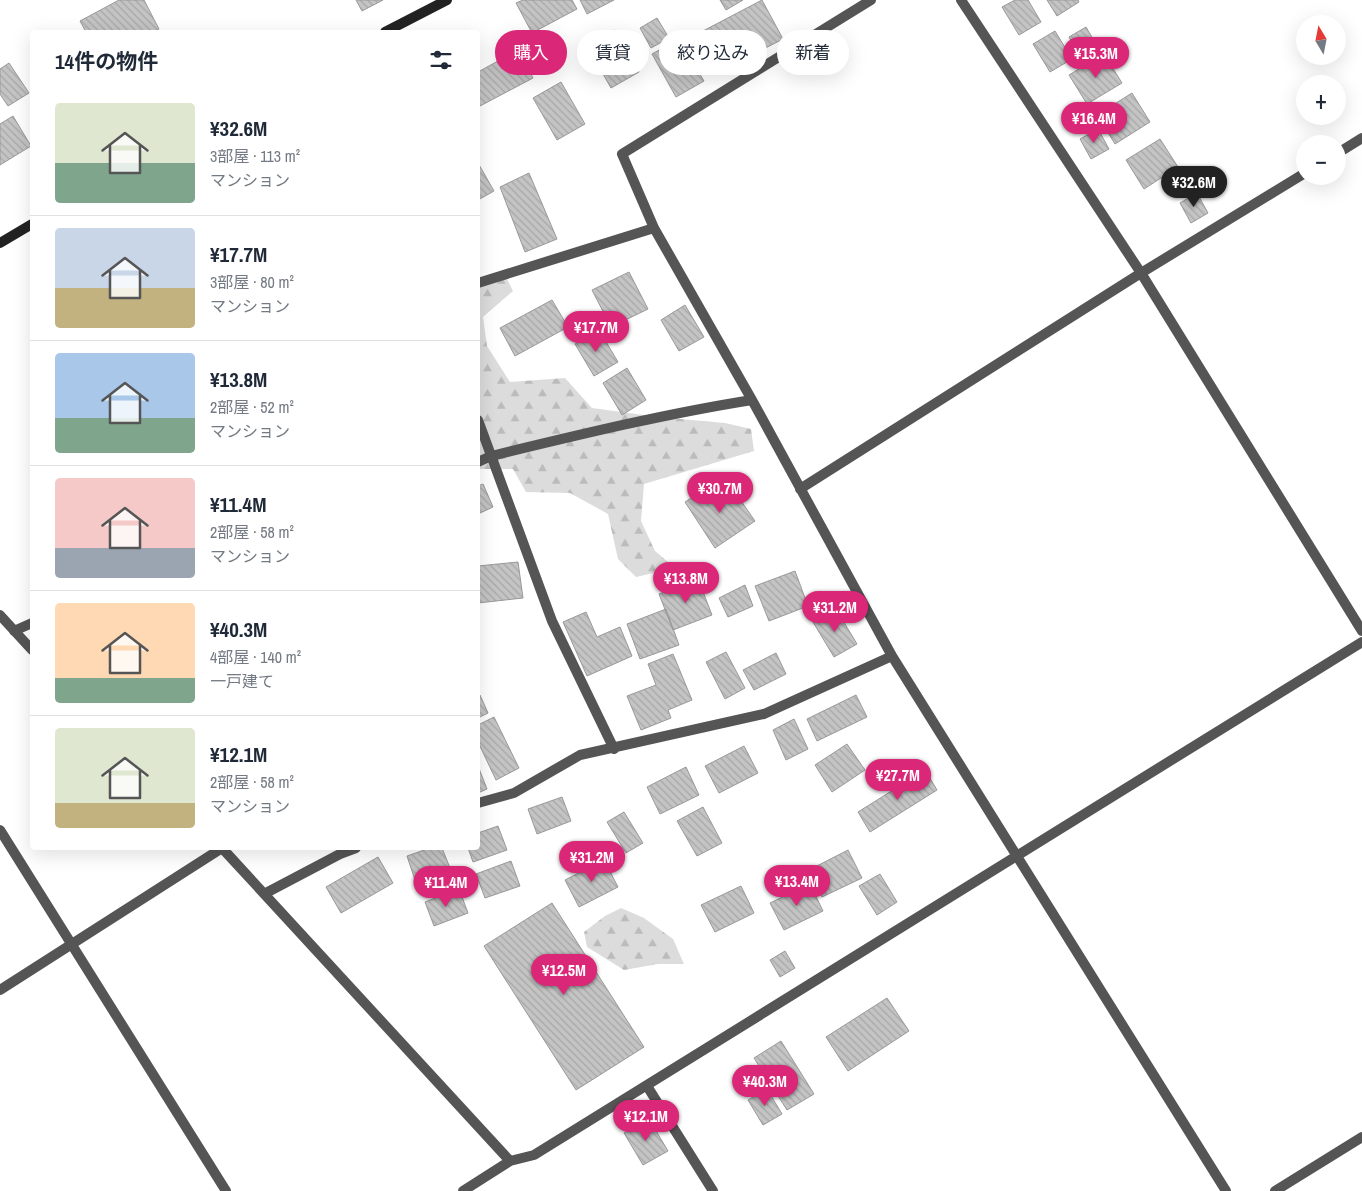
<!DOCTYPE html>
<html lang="ja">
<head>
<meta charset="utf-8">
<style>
	:root { --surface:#fff; --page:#f6f6f7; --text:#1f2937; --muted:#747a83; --line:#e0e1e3; --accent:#db2777 }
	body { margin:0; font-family:"Archivo Narrow","Noto Sans JP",sans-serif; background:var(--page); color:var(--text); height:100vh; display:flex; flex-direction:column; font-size:19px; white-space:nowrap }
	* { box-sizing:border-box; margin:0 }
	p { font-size:16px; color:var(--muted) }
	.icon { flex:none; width:28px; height:28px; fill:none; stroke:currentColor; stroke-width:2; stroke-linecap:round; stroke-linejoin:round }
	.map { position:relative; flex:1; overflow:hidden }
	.panel { position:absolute; left:30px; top:30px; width:450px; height:820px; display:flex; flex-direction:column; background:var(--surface); border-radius:5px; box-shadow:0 5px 20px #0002 }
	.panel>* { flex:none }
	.hud { position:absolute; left:495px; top:30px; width:475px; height:45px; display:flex; gap:10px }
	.needle { width:32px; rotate:350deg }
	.tools { position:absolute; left:1296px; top:15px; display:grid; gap:10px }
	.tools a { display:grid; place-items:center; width:50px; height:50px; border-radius:50%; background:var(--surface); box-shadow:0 5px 20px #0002; font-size:25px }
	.price { position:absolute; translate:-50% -42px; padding:0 11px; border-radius:18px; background:var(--accent); color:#fff; font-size:16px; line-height:32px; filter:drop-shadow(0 1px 2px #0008) }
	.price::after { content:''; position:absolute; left:50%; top:30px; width:15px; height:11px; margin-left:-8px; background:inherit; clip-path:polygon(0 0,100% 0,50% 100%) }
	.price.selected { background:#222; color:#fff }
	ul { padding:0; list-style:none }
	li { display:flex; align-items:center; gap:15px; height:125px; padding:0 25px }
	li+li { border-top:1px solid var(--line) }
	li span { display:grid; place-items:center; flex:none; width:140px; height:100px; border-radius:5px; color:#555 }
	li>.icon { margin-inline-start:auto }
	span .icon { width:60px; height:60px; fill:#fffc; stroke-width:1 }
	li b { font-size:21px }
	h2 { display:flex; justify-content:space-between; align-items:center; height:60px; padding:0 25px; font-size:21px }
	.tag { padding:0 18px; border-radius:22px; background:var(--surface); box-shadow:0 5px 20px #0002; font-size:18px; line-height:45px }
	.tag.selected { background:var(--accent); color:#fff }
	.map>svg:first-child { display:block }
	.forest { fill:url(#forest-firs) }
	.building { fill:url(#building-back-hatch); stroke:#999 }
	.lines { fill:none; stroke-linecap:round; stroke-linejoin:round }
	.minor { stroke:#555; stroke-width:10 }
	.tertiary { stroke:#555; stroke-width:10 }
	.secondary { stroke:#222; stroke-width:10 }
</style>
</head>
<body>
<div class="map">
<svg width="1362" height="1191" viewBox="0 0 1362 1191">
	<defs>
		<pattern id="forest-firs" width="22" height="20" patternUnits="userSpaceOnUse" patternTransform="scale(1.25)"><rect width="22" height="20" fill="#dcdcdc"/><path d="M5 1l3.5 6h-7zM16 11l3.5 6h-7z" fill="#bbb"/></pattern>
		<pattern id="building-back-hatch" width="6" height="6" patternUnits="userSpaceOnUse" patternTransform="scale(1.25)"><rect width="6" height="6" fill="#c4c4c4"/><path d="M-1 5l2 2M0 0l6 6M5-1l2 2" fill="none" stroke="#a7a7a7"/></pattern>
	</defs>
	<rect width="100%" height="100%" fill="#fff"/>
	<path class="forest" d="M 505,275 L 513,291 L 483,317 L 487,346 L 510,382 L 565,378 L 592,408 L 658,417 L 725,423 L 751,429 L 754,451 L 644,484 L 641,521 L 655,551 L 675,568 L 636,577 L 618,559 L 608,514 L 570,493 L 526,492 L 513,469 L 478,469 L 478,283 Z
		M 621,908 L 644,918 L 673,939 L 684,964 L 658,964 L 624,970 L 587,947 L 584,932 L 605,916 Z"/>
	<path class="building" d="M 119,0 L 144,0 L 159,29 L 152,32 L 86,32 L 80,21 Z
		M 356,0 L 383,0 L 362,11 Z
		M 523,0 L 572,0 L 577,9 L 532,33 L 516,3 Z
		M 580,0 L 614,0 L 587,14 Z
		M 720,0 L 743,0 L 726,10 Z
		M 762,0 L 783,39 L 723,70 L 703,31 Z
		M 1015,0 L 1028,0 L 1041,22 L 1019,35 L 1002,7 Z
		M 1047,0 L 1078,0 L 1079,2 L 1057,16 Z
		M 657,18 L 669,38 L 651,48 L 640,28 Z
		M 1086,27 L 1097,46 L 1080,57 L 1069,37 Z
		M 615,30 L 639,72 L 611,88 L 587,46 Z
		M 1055,31 L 1072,59 L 1050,72 L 1033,44 Z
		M 679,39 L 704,81 L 676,97 L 652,54 Z
		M 518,50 L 533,78 L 480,106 L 478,102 L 478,72 Z
		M 1104,54 L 1122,83 L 1087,104 L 1069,75 Z
		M 9,63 L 29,93 L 8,106 L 0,94 L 0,69 Z
		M 561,82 L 585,124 L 557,140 L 533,98 Z
		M 1132,93 L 1150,122 L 1115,144 L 1097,115 Z
		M 13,116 L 31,146 L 0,165 L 0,124 Z
		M 1098,129 L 1109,149 L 1091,159 L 1080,139 Z
		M 1160,139 L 1178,167 L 1144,189 L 1126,160 Z
		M 478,163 L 494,191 L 478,200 Z
		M 529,173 L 557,239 L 525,252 L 500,187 Z
		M 1197,193 L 1208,213 L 1191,223 L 1180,203 Z
		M 629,272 L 648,309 L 611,327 L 592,290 Z
		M 552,300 L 568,327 L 515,356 L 500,328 Z
		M 685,305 L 704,337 L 679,351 L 661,320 Z
		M 599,330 L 618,362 L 594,376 L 575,344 Z
		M 627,368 L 646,400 L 622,415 L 603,383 Z
		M 483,484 L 493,507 L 478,514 L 478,486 Z
		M 730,485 L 755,521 L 715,548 L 685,502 L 709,486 L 715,494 Z
		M 518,562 L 523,598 L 478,603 L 478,566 Z
		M 795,571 L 808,606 L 769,621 L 755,586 Z
		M 698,579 L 712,615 L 673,630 L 659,594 Z
		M 745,585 L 753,606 L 728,617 L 719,598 Z
		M 666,609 L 679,645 L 640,659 L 627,624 Z
		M 836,609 L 857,644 L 834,657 L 813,622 Z
		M 586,612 L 597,637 L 620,627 L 632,656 L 587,676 L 563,622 Z
		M 726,652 L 745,688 L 725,699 L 706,662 Z
		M 776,653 L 786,674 L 754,690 L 743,670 Z
		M 673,654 L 692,700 L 668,710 L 671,718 L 641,730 L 627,696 L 656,685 L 648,664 Z
		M 480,695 L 488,713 L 478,718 L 478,696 Z
		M 856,695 L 867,717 L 817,741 L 807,719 Z
		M 494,717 L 519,768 L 496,780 L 478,742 L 478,725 Z
		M 794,719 L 808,749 L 786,760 L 773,730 Z
		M 847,744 L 865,770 L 832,792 L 815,765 Z
		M 744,746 L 758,773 L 719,793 L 705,766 Z
		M 478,766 L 487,789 L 478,793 Z
		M 686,767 L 699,795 L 660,814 L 647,787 Z
		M 925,770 L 937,790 L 870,832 L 858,812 Z
		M 562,797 L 571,821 L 537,834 L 528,809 Z
		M 703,807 L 722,843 L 697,856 L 677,821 Z
		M 624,812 L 643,843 L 626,853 L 607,822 Z
		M 498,826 L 507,850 L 473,862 L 468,848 L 478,848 L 478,833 Z
		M 430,848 L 442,848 L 450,868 L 415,880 L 407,856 Z
		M 848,850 L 862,878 L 822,897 L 809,870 Z
		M 378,857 L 393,883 L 341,913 L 326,887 Z
		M 604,860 L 618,887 L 579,907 L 565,880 Z
		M 511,861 L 520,886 L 485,898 L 476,874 Z
		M 880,874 L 897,902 L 877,915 L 859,886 Z
		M 810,884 L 823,911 L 784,930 L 770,903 Z
		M 741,886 L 754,913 L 715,932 L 701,905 Z
		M 459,889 L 468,913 L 434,926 L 425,902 Z
		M 552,903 L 644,1047 L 576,1090 L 484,946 Z
		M 785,951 L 795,968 L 780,977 L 770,960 Z
		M 887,998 L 909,1031 L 848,1071 L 826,1037 Z
		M 781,1041 L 814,1094 L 787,1110 L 754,1058 Z
		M 767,1089 L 782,1114 L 763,1125 L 748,1100 Z
		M 649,1119 L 668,1151 L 643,1165 L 624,1133 Z"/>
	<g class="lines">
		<path class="minor" d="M 871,0 L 622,154 L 654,228 L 752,400 L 892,656 L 1226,1191
			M 1338,153 L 1362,138
			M 478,283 L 654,228
			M 478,420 L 552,621 L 614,749
			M 478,462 L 491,456 C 578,435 664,414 752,400
			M 800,489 L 1141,273 L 1305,173
			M 0,615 L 32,650
			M 14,631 L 32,623
			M 478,803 L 514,793 L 580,755 L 764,714 L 892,656
			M 0,830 L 226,1191
			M 222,848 L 510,1161
			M 264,894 L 340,854 L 356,848
			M 0,990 L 222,848
			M 647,1086 L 713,1191
			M 463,1191 L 510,1161 L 534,1155 L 1362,642
			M 1275,1191 L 1362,1137"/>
		<path class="tertiary" d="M 961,0 L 1141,273 L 1362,631"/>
		<path class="secondary" d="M 385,32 L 447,0
			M 0,243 L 32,224"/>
	</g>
</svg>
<div class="tools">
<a><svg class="needle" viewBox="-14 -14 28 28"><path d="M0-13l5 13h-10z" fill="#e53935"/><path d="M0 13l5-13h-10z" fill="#747a83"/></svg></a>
<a>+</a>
<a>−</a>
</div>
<b class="price" style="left:1096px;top:79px">¥15.3M</b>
<b class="price" style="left:1094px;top:144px">¥16.4M</b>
<b class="price selected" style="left:1194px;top:208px">¥32.6M</b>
<b class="price" style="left:596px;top:353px">¥17.7M</b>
<b class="price" style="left:720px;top:514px">¥30.7M</b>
<b class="price" style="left:686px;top:604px">¥13.8M</b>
<b class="price" style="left:835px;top:633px">¥31.2M</b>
<b class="price" style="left:898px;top:801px">¥27.7M</b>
<b class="price" style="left:592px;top:883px">¥31.2M</b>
<b class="price" style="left:797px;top:907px">¥13.4M</b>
<b class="price" style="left:446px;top:908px">¥11.4M</b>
<b class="price" style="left:564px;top:996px">¥12.5M</b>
<b class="price" style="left:765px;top:1107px">¥40.3M</b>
<b class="price" style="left:646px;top:1142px">¥12.1M</b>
<div class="hud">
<a class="tag selected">購入</a>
<a class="tag">賃貸</a>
<a class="tag">絞り込み</a>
<a class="tag">新着</a>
</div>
<section class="panel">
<h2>14件の物件<svg class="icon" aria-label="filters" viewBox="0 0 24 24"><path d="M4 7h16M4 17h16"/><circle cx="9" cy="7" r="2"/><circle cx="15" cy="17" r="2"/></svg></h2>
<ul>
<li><span style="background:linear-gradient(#dfe7d0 60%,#7fa58c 0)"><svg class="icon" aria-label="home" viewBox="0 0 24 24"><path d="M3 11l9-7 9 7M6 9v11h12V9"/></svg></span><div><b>¥32.6M</b><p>3部屋 · 113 m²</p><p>マンション</p></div></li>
<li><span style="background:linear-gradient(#c9d6e8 60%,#c2b280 0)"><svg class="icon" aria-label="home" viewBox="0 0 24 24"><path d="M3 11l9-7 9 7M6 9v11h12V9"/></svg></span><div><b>¥17.7M</b><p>3部屋 · 80 m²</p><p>マンション</p></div></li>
<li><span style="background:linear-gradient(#a9c7e8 65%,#7fa58c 0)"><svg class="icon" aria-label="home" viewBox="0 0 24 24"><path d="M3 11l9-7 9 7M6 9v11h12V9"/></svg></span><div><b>¥13.8M</b><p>2部屋 · 52 m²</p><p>マンション</p></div></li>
<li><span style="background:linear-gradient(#f6c9c9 70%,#9aa5b1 0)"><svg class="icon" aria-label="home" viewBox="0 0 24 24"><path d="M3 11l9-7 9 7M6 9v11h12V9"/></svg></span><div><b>¥11.4M</b><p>2部屋 · 58 m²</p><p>マンション</p></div></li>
<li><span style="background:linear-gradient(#ffd9b3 75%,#7fa58c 0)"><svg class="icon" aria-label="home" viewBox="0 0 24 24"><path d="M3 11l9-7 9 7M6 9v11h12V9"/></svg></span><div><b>¥40.3M</b><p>4部屋 · 140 m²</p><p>一戸建て</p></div></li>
<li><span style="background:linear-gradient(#dfe7d0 75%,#c2b280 0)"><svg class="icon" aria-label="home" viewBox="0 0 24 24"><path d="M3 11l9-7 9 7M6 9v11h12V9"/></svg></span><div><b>¥12.1M</b><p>2部屋 · 58 m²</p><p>マンション</p></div></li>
</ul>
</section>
</div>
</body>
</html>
